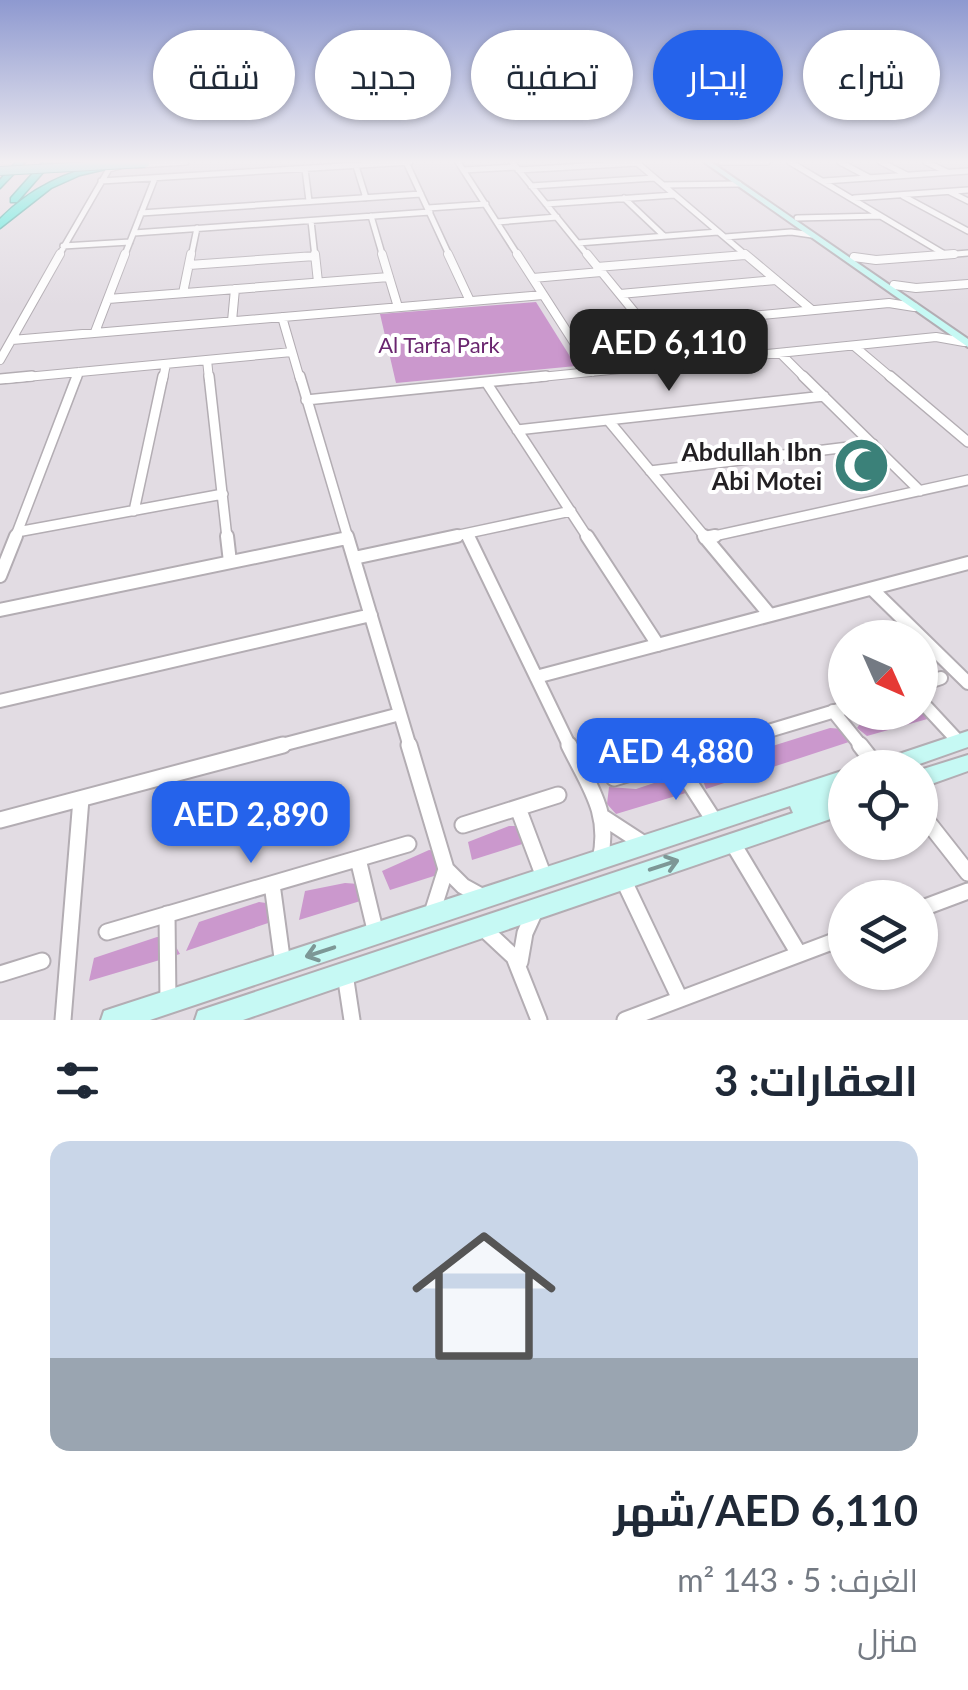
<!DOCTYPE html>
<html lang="ar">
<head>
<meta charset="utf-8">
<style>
	:root { --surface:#fff; --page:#f2f2f3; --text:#1f2937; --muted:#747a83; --accent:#2563eb }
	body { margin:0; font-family:Lato,Cairo,sans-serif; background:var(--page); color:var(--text); direction:rtl; height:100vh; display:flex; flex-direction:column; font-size:38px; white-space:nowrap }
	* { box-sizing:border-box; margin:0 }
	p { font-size:32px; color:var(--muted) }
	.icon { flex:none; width:55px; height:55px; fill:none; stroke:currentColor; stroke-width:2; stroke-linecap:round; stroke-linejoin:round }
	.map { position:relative; height:1020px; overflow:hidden; direction:ltr }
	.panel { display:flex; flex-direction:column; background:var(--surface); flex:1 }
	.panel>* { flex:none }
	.hud { position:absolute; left:30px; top:30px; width:910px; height:90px; direction:rtl; display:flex; gap:20px }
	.needle { width:65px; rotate:135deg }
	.fabs { position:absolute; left:828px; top:620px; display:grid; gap:20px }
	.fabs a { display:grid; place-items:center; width:110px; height:110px; border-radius:50%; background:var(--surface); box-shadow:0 2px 8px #0004; font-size:50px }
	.price { position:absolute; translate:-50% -85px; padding:0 22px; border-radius:20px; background:var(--accent); color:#fff; font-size:32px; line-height:65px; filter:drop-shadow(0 2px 5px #0008) }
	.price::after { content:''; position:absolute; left:50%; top:60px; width:30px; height:22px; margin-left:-15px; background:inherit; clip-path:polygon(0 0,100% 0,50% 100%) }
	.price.selected { background:#222; color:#fff }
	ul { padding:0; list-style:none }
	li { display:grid; align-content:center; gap:20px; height:530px; padding:0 50px }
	li span { display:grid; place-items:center; height:310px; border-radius:20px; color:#555 }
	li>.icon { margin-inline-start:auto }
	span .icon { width:180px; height:180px; fill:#fffc; stroke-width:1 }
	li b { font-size:42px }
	h2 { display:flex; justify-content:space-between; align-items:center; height:120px; padding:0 50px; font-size:42px }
	.pill { padding:0 35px; border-radius:45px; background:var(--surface); box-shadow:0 2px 8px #0004; font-size:35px; line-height:90px }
	.pill.selected { background:var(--accent); color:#fff }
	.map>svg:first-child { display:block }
	.green { fill:#cb98cd }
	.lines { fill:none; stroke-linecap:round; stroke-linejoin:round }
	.minor-far4-casing { stroke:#b3adb3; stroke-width:8 }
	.minor-far3-casing { stroke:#b3adb3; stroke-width:10 }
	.minor-far2-casing { stroke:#b3adb3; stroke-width:12 }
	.minor-far1-casing { stroke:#b3adb3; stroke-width:16 }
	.minor-casing { stroke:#b3adb3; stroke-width:19 }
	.secondary-casing { stroke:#b3adb3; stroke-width:4 }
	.motorway-casing { stroke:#36a49a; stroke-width:3 }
	.minor-far4 { stroke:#fff; stroke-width:5 }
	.minor-far3 { stroke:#fff; stroke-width:8 }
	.minor-far2 { stroke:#fff; stroke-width:9 }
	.minor-far1 { stroke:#fff; stroke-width:12 }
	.minor { stroke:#fff; stroke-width:15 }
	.secondary { fill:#c6f9f4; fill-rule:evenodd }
	.motorway { fill:#41ebda; fill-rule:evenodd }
	.primary-bridge-casing { stroke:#36a49a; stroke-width:10; stroke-linecap:butt }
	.primary-bridge { stroke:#8df3e9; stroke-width:8 }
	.oneway { stroke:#7d9796 }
	.labels { text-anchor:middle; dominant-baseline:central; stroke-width:8; stroke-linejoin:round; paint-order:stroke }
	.far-park-label { font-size:22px; fill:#6a266f; stroke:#fff }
	.poi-label { font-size:25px; font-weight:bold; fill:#232023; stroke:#fff; text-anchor:end }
</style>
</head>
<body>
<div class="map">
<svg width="968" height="1020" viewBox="0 0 968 1020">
	<rect width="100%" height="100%" fill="#e2dce3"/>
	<path class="green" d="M 536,302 L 576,366 L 396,383 L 380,314 Z
		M 920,706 L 938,716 L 867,736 L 857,728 L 863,719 L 888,713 L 920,712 Z
		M 830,728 L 843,729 L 858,739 L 706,789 L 699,769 Z
		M 672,777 L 685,778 L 699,789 L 616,814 L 607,804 L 609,787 L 636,789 Z
		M 509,826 L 522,826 L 535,840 L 472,860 L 468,842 Z
		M 429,850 L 444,852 L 456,869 L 390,890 L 382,871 Z
		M 345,883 L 359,884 L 370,898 L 299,920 L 305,891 Z
		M 259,902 L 273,904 L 283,918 L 186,951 L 199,922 Z
		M 157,937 L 171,938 L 180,954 L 89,981 L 94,958 Z"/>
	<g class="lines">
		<defs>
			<path id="minor-far4" d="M 406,162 L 450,257
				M 458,162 L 519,257
				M 512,162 L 589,257
				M 636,162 L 748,257
				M 721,162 L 767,162
				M 790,162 L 946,255
				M 840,162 L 870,178
				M 881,162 L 907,175
				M 926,162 L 947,172
				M 137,165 L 186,162
				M 356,166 L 366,198
				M 305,169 L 309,201
				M 464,170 L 515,167
				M 518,170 L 637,163
				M 101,181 L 410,162
				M 824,181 L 968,171
				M 663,185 L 739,184
				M 531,186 L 654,178
				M 950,192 L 968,201
				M 903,196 L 968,231
				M 624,198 L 664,236
				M 854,198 L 968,190
				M 546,204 L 674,195
				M 428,208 L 486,204
				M 141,213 L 421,194
				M 371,216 L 383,257
				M 797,218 L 880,216
				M 311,221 L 315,257
				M 497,222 L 557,217
				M 134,233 L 430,212
				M 725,237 L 791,232 L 812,235
				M 578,243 L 718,232
				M 63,246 L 130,242
				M 58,257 L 109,169 L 120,166
				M 124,257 L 155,178
				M 191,257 L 197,228
				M 307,257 L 315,256
				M 726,257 L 745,255
				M 921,257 L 968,253"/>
			<path id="minor-far3" d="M 315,254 L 318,282
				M 382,254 L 398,307
				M 448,254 L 470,301
				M 517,254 L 593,372
				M 587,254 L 676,363
				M 745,254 L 812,310
				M 854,257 L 876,260 L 954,254
				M 189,265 L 315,256
				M 597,267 L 745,255
				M 533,278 L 601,272
				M 894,285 L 916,288 L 968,284
				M 183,293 L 191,254
				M 620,294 L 776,280
				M 108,299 L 389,277
				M 282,317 L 300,379
				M 232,321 L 235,289
				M 646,326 L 889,303 L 914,307
				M 95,332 L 125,254
				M 12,340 L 543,295
				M 854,346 L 893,379
				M 780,353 L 806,379
				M 0,360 L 60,254
				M 207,360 L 209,379
				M 5,379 L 292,352
				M 76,379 L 79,372
				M 163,379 L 166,364
				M 521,379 L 936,337 L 964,342"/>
			<path id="minor-far2" d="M 209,376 L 227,538
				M 300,376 L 348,538
				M 803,376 L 920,491
				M 890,376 L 968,442
				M 0,379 L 32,376
				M 486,382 L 588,538
				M 306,400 L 546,376
				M 608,420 L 706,538
				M 517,430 L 824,396
				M 650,471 L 873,444
				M 134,511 L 163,376
				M 17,532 L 223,494
				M 467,534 L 469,538
				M 15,538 L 77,376
				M 445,538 L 571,511
				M 705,538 L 968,480"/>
			<path id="minor-far1" d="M 227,536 L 230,562
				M 347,536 L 410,747
				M 468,536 L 570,747
				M 587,536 L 658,645
				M 704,536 L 770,615
				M 705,538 L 715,536
				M 354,558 L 457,536
				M 0,576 L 16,536
				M 872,589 L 968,683
				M 0,610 L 347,538
				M 536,677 L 968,563
				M 920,685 L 941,678
				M 920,700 L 959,742
				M 0,701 L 371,615
				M 833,711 L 862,747
				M 274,747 L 400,714
				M 715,747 L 845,708"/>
			<path id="minor" d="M 409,745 L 446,869 L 463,886 L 483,897
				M 569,745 C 589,786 611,813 600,860
				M 860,745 L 878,768
				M 675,760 L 715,822
				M 614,778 L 723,745
				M 518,808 L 544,877
				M 920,812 L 968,873
				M 604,818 L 644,844
				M 0,820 L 283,745
				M 463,825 L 558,795
				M 732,842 L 799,954
				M 358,859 L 376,934
				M 623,879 L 680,999
				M 272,884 L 283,965
				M 920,909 L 968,891
				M 433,910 L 446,869
				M 167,914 L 168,1002
				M 485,930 L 514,957 L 539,1020
				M 107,932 L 408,844
				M 520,962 L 525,933 L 535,911
				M 0,974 L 42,961
				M 345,974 L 352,1020
				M 63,1020 L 81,799
				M 625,1020 L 845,937"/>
			<path id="secondary" d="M 704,162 L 711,162 L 968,339 L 968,347 Z
				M 968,731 L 968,747 L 908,768 L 873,768 L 875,762 Z
				M 968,755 L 968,771 L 920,788 L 920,770 Z
				M 845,770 L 845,788 L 841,789 L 842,792 L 839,798 L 845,796 L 845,814 L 243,1020 L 195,1020 L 198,1011 L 207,1008 L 793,813 L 790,806 L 150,1020 L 101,1020 L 104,1011 L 113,1008 Z"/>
			<path id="motorway" d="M 16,162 L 25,162 L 0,188 L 0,180 Z
				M 43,162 L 52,162 L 17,202 L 11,202 L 11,198 Z
				M 107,164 L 110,168 L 80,175 L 51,188 L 0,228 L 0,219 C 30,189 65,171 107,164 Z"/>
		</defs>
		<use href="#minor-far4" class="minor-far4-casing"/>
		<use href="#minor-far3" class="minor-far3-casing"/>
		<use href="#minor-far2" class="minor-far2-casing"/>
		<use href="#minor-far1" class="minor-far1-casing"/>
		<use href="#minor" class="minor-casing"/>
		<use href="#secondary" class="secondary-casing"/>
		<use href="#motorway" class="motorway-casing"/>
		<use href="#minor-far4" class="minor-far4"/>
		<use href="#minor-far3" class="minor-far3"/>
		<use href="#minor-far2" class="minor-far2"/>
		<use href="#minor-far1" class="minor-far1"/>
		<use href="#minor" class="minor"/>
		<use href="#secondary" class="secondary"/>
		<use href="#motorway" class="motorway"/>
		<defs>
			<path id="primary-bridge" d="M 0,171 L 145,163"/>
		</defs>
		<use href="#primary-bridge" class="primary-bridge-casing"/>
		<use href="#primary-bridge" class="primary-bridge"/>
	</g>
	<defs><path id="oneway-shaft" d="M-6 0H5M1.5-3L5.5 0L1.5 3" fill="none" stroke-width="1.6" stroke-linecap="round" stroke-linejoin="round" transform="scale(2.5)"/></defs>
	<g class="oneway">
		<use href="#oneway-shaft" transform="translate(664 865) rotate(-18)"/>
		<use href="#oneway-shaft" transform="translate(320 952) rotate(162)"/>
	</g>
	<linearGradient id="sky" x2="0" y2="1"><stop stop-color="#8e99d0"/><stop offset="0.53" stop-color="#f2eff2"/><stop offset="1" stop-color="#f2eff2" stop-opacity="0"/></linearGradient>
	<rect width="968" height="305" fill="url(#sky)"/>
	<defs>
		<symbol id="mosque-disc" viewBox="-11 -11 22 22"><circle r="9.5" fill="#3b8179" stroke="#fff"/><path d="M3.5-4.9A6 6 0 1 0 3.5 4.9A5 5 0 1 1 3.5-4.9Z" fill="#fff"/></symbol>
	</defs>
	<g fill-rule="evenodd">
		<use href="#mosque-disc" x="830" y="434" width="63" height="63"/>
	</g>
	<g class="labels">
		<g class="far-park-label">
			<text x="439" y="344">Al Tarfa Park</text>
		</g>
		<g class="poi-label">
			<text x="822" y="451">Abdullah Ibn<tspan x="822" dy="29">Abi Motei</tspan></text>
		</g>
	</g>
</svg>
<div class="fabs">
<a><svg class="needle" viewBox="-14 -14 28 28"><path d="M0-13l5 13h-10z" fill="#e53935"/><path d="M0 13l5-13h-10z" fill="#747a83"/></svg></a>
<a><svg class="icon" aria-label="locate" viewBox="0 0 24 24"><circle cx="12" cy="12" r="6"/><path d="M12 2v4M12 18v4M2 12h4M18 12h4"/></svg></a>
<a><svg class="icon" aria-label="layers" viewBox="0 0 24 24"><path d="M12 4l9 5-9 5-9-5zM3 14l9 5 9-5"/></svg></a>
</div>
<b class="price selected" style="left:669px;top:394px">AED 6,110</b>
<b class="price" style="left:676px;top:803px">AED 4,880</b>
<b class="price" style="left:251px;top:866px">AED 2,890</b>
<div class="hud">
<a class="pill">شراء</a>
<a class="pill selected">إيجار</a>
<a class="pill">تصفية</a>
<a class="pill">جديد</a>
<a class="pill">شقة</a>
</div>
</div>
<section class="panel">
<h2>العقارات: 3<svg class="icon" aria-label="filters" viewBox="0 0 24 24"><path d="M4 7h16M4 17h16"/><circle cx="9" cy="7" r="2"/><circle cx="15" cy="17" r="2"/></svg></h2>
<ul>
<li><span style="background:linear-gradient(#c9d6e8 70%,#9aa5b1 0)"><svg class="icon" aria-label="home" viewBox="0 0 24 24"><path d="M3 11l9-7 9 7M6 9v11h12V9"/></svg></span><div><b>AED 6,110/شهر</b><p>الغرف: 5 · 143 m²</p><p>منزل</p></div></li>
</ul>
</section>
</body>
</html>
